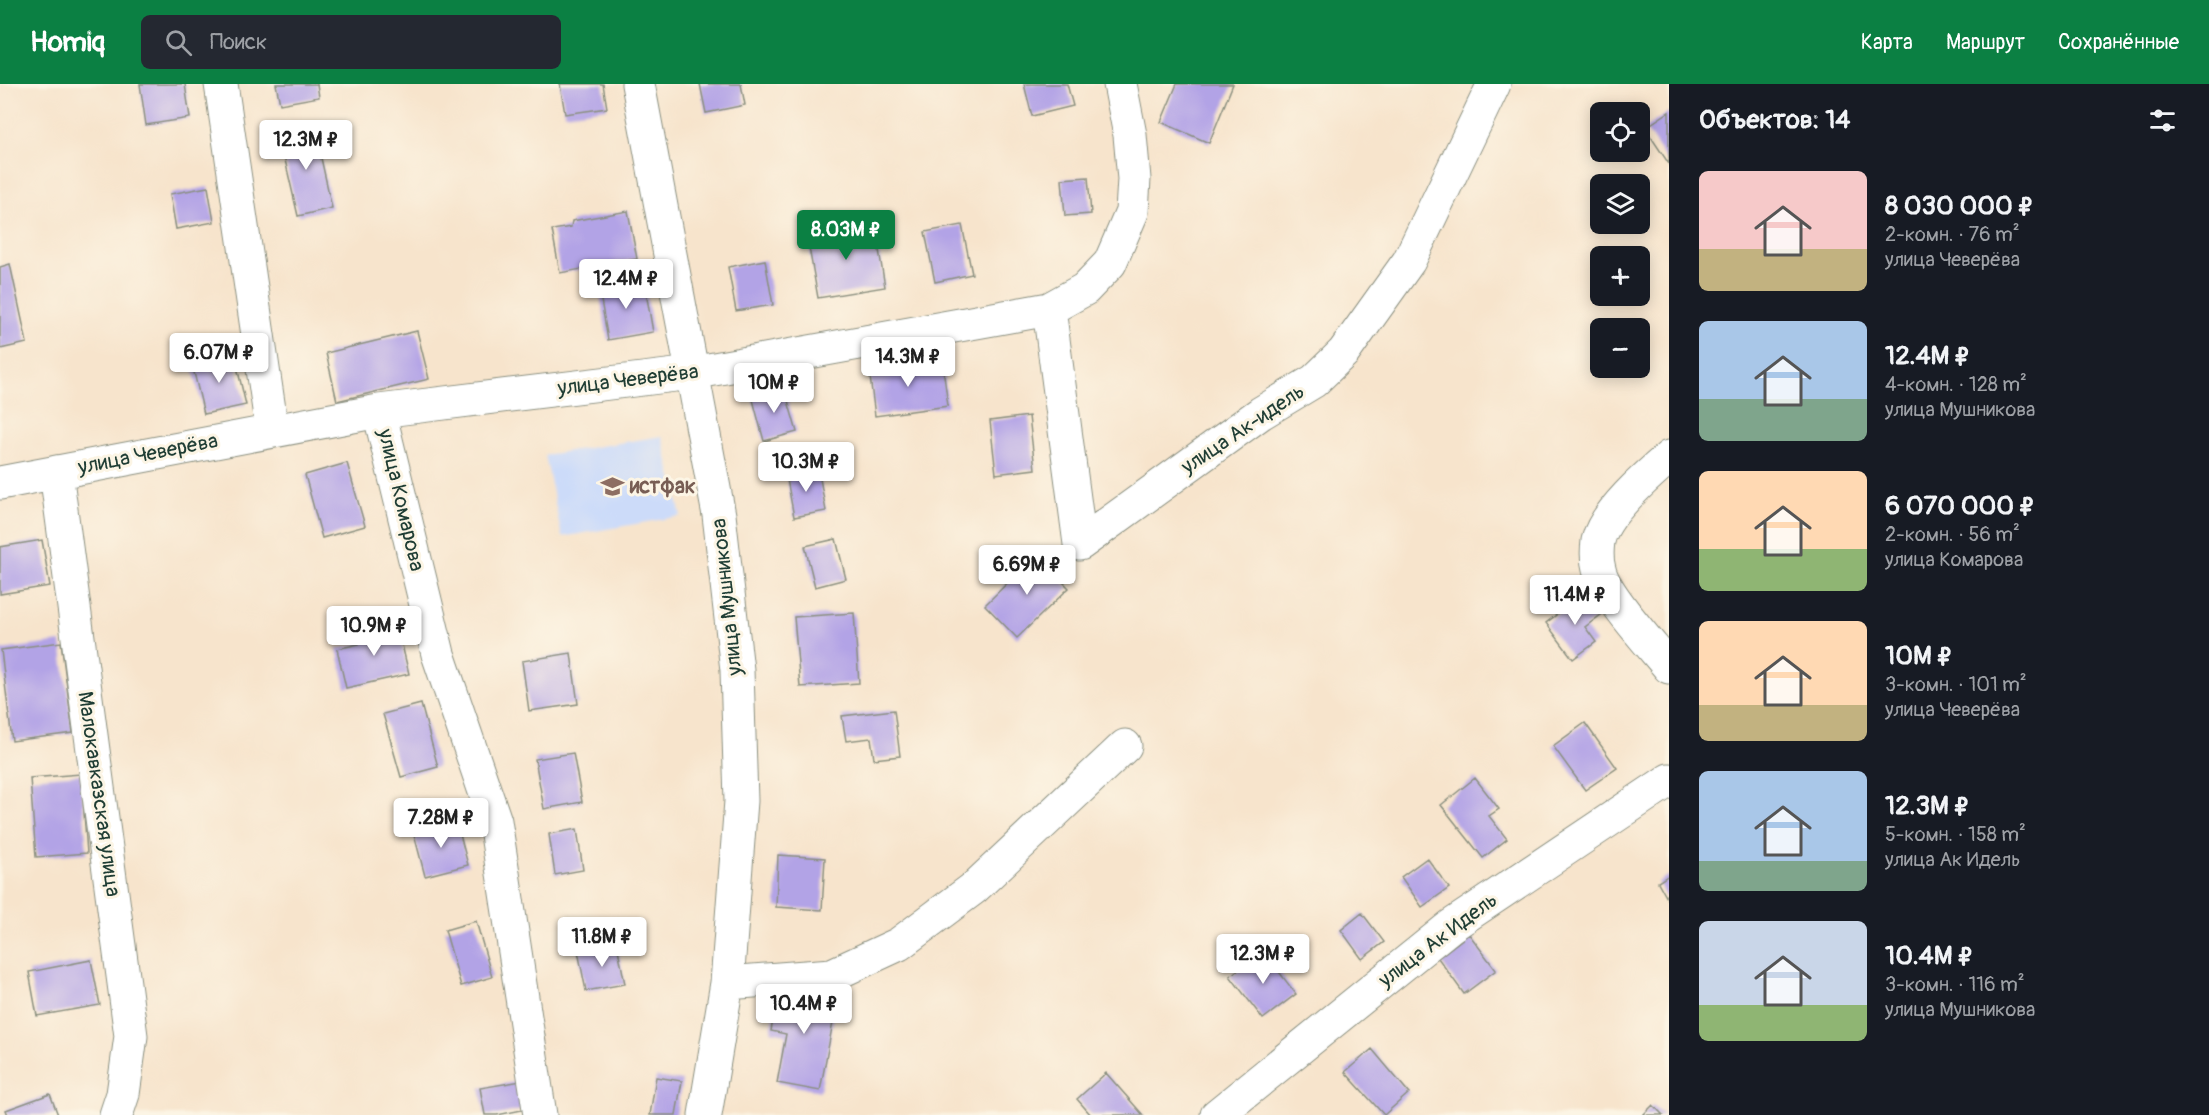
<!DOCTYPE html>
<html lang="ru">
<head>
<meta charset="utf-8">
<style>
	:root { --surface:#171b24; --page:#242831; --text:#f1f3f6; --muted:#9ea1a6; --accent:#0b8043 }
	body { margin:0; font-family:Pangolin,sans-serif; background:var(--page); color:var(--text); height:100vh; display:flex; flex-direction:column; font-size:22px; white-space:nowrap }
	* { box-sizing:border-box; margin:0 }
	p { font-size:20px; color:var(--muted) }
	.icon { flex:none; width:33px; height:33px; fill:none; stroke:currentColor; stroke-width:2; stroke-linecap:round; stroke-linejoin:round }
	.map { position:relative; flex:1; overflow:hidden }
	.details { display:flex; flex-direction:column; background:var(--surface); width:540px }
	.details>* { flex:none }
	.controls { position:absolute; left:1590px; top:18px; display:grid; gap:12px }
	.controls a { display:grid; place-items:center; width:60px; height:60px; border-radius:9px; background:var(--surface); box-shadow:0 3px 15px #0003; font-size:30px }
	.price { position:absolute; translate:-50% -51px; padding:0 14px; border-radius:6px; background:#fff; color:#222; font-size:20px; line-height:39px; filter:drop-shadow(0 2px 3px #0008) }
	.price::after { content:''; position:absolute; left:50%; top:36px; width:18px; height:14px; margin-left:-9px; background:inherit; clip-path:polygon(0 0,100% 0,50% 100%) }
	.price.active { background:var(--accent); color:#fff }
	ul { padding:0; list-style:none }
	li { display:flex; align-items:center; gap:18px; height:150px; padding:0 30px }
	li span { display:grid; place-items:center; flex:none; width:168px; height:120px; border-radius:9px; color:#555 }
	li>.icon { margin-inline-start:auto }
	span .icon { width:72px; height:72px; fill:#fffc; stroke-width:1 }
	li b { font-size:26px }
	h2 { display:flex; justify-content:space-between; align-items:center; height:72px; padding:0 30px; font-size:26px }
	header { display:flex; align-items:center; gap:36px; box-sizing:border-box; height:84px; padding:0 30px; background:var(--accent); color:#fff }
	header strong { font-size:28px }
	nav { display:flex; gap:33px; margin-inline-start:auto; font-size:21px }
	.search { width:420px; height:54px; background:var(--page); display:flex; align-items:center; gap:15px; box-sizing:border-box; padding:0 21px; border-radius:9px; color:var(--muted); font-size:22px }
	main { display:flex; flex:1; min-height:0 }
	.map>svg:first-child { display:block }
	.built { fill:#ccdbf9 }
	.building { fill:#b2a3e6 }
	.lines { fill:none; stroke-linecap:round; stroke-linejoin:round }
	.minor-casing { stroke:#8b9080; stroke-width:35 }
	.minor { stroke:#fff; stroke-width:33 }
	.labels { text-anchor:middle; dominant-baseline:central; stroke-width:6; stroke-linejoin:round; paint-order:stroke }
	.street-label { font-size:21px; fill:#1f3d34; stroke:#fcf5e5 }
	.education-label { font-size:21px; font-weight:bold; fill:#785e54; stroke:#fcf5e5; text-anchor:start }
</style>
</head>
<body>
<header>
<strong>Homiq</strong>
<div class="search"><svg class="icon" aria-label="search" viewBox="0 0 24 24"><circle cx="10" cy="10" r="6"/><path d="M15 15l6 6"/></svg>Поиск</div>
<nav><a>Карта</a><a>Маршрут</a><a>Сохранённые</a></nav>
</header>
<main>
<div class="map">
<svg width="1669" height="1031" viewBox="0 0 1669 1031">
	<rect width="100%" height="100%" fill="#fcf5e5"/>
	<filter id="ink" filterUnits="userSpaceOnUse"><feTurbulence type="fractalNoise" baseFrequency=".0167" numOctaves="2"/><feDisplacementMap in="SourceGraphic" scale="12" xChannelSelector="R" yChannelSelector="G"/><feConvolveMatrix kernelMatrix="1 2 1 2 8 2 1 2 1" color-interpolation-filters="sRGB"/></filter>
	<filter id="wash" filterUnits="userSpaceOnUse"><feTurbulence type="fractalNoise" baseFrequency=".008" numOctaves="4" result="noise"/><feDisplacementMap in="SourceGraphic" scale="24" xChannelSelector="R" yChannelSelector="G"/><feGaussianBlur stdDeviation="1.35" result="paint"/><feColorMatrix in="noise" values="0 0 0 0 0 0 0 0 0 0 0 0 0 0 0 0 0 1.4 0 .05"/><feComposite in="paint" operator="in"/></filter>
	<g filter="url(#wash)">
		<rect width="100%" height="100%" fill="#f7e4cc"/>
		<path class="built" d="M 662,352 L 681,432 L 562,453 L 545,371 Z"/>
		<g id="blocks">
			<path class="building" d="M 140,0 L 185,0 L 190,34 L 146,41 Z
				M 276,0 L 317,0 L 319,13 L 280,20 Z
				M 560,0 L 603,0 L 607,24 L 565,30 Z
				M 700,0 L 741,0 L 745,21 L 706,29 Z
				M 1024,0 L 1067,0 L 1073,22 L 1032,32 Z
				M 1177,0 L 1233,0 L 1209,59 L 1161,38 Z
				M 1669,28 L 1669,80 L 1645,44 Z
				M 314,42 L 332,124 L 298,132 L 279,50 Z
				M 1088,93 L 1091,130 L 1065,132 L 1062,95 Z
				M 208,103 L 214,138 L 176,145 L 170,110 Z
				M 628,127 L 637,175 L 560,189 L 552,146 L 571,143 L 572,137 Z
				M 875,141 L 885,203 L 818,214 L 807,152 Z
				M 962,141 L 972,190 L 935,198 L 925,148 Z
				M 765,176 L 773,221 L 736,227 L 728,183 Z
				M 10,180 L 27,259 L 0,265 L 0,183 Z
				M 644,197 L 653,248 L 608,256 L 599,205 Z
				M 417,247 L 429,295 L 337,317 L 326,269 Z
				M 234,270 L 246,321 L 204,330 L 192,280 Z
				M 942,276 L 948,322 L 875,332 L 869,285 Z
				M 784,303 L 797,348 L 764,357 L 752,312 Z
				M 1029,332 L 1035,385 L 996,390 L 990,337 Z
				M 347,379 L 365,442 L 322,454 L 305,391 Z
				M 818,384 L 826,427 L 794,433 L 786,390 Z
				M 836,455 L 846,495 L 815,503 L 805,462 Z
				M 42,456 L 50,502 L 0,510 L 0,463 Z
				M 1036,471 L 1069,504 L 1017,554 L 985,521 Z
				M 1585,509 L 1602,530 L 1585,543 L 1596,558 L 1573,575 L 1546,539 Z
				M 854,529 L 859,599 L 800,603 L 794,533 Z
				M 397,540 L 409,590 L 346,604 L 337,565 L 359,560 L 356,550 Z
				M 61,558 L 73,649 L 12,657 L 1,566 Z
				M 571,569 L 578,620 L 529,627 L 522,577 Z
				M 421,620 L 438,683 L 401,693 L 383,630 Z
				M 894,626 L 900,672 L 874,675 L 871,654 L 846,657 L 842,632 Z
				M 1585,639 L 1617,684 L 1585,706 L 1553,662 Z
				M 573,669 L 582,718 L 544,725 L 535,675 Z
				M 81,690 L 87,769 L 36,773 L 30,694 Z
				M 1475,694 L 1499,725 L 1489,732 L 1507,755 L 1483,774 L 1441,721 Z
				M 457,739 L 468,781 L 425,792 L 414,750 Z
				M 577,745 L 583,786 L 555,791 L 549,750 Z
				M 778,771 L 825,774 L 822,826 L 776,823 Z
				M 1427,774 L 1449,804 L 1422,823 L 1401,793 Z
				M 1669,791 L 1669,818 L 1658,798 Z
				M 1362,829 L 1384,858 L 1362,875 L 1341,846 Z
				M 476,837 L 492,893 L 461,902 L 445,846 Z
				M 1469,850 L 1496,886 L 1464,910 L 1438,874 Z
				M 617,860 L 625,900 L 586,907 L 578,867 Z
				M 1263,867 L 1296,910 L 1263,935 L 1230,892 Z
				M 91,876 L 100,921 L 37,932 L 29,888 Z
				M 779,901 L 838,912 L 820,1007 L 777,999 L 786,950 L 771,947 Z
				M 1372,965 L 1409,1009 L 1384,1031 L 1345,988 Z
				M 1106,989 L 1143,1031 L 1091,1031 L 1077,1015 Z
				M 656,993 L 682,997 L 676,1031 L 650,1031 Z
				M 521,997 L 527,1025 L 497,1031 L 485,1031 L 480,1004 Z
				M 50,1010 L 58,1031 L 8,1031 L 6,1026 Z
				M 1653,1021 L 1663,1031 L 1643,1031 Z"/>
		</g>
	</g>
	<g filter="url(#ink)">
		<use href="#blocks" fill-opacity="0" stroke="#8b9080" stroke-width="1.5"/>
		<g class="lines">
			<defs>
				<path id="minor" d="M 221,0 L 272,346
					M 638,0 L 719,431 L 737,586 L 741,717 L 727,899 L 705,1031
					M 1049,225 L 1080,460 L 1261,329 L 1314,297 L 1344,268 L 1409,177 L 1494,0
					M 379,327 L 438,570 L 495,737 L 540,1031
					M 1669,373 C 1648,391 1604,429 1598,457 C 1597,465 1597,478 1599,485 C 1603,509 1652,562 1669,583
					M 56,388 L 131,952 L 123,1010 L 116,1031
					M 0,399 L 379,327 L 692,289 L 1049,225 L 1085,205 L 1110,179 L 1132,128 L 1134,95 L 1130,51 L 1120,0
					M 727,899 L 832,891 L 899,860 L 974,804 L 1125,662
					M 1217,1031 L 1451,842 L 1669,696"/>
			</defs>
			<use href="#minor" class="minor-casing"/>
			<use href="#minor" class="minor"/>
		</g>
	</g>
	<defs>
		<symbol id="university-bare" viewBox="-9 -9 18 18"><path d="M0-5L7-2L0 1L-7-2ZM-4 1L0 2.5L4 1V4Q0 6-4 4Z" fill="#8d6e63" stroke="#fcf5e5" stroke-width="2.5" paint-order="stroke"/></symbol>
	</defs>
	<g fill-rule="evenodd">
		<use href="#university-bare" x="596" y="386" width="33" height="33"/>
	</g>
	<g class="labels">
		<g class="street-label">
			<text transform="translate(628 296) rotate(-7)">улица Чеверёва</text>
			<text transform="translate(1243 345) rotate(-34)">улица Ак-идель</text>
			<text transform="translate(148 370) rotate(-11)">улица Чеверёва</text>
			<text transform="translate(401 416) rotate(77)">улица Комарова</text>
			<text transform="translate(727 513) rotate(-96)">улица Мушникова</text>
			<text transform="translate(99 710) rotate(82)">Малокавказская улица</text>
			<text transform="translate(1438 856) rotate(-37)">улица Ак Идель</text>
		</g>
		<g class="education-label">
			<text x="630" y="402">истфак</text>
		</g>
	</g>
</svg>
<div class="controls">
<a><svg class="icon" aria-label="locate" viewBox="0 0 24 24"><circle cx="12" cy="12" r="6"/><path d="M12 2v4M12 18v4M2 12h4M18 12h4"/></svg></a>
<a><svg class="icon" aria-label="layers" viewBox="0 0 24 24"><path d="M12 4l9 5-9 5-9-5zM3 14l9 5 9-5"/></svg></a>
<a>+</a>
<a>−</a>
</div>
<b class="price" style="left:306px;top:87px">12.3M ₽</b>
<b class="price active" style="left:846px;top:177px">8.03M ₽</b>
<b class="price" style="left:626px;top:226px">12.4M ₽</b>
<b class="price" style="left:219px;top:300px">6.07M ₽</b>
<b class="price" style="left:908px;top:304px">14.3M ₽</b>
<b class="price" style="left:774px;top:330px">10M ₽</b>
<b class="price" style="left:806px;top:409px">10.3M ₽</b>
<b class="price" style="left:1027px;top:512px">6.69M ₽</b>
<b class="price" style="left:1575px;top:542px">11.4M ₽</b>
<b class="price" style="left:374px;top:573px">10.9M ₽</b>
<b class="price" style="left:441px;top:765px">7.28M ₽</b>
<b class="price" style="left:602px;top:884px">11.8M ₽</b>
<b class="price" style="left:1263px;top:901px">12.3M ₽</b>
<b class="price" style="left:804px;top:951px">10.4M ₽</b>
</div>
<section class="details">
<h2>Объектов: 14<svg class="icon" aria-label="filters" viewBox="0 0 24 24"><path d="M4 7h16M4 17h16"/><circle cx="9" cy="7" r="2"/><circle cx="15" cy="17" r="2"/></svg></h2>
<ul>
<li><span style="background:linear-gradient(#f6c9c9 65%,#c2b280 0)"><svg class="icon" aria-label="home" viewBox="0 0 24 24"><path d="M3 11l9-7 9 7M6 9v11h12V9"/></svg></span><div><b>8 030 000 ₽</b><p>2-комн. · 76 m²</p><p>улица Чеверёва</p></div></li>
<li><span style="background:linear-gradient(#a9c7e8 65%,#7fa58c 0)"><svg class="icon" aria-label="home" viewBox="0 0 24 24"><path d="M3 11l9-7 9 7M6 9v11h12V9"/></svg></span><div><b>12.4M ₽</b><p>4-комн. · 128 m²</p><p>улица Мушникова</p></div></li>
<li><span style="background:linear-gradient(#ffd9b3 65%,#8fb573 0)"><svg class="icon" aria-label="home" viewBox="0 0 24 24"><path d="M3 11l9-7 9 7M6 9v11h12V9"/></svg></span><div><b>6 070 000 ₽</b><p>2-комн. · 56 m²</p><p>улица Комарова</p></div></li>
<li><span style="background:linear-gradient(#ffd9b3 70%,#c2b280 0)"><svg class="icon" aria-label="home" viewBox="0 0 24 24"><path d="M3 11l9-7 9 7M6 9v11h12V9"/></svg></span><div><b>10M ₽</b><p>3-комн. · 101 m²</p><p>улица Чеверёва</p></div></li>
<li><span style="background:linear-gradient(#a9c7e8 75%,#7fa58c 0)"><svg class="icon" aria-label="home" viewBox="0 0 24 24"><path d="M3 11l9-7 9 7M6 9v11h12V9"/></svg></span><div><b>12.3M ₽</b><p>5-комн. · 158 m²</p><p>улица Ак Идель</p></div></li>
<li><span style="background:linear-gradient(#c9d6e8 70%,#8fb573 0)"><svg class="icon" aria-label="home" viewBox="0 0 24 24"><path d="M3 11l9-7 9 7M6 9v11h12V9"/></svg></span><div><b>10.4M ₽</b><p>3-комн. · 116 m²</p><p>улица Мушникова</p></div></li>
</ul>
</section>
</main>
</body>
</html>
